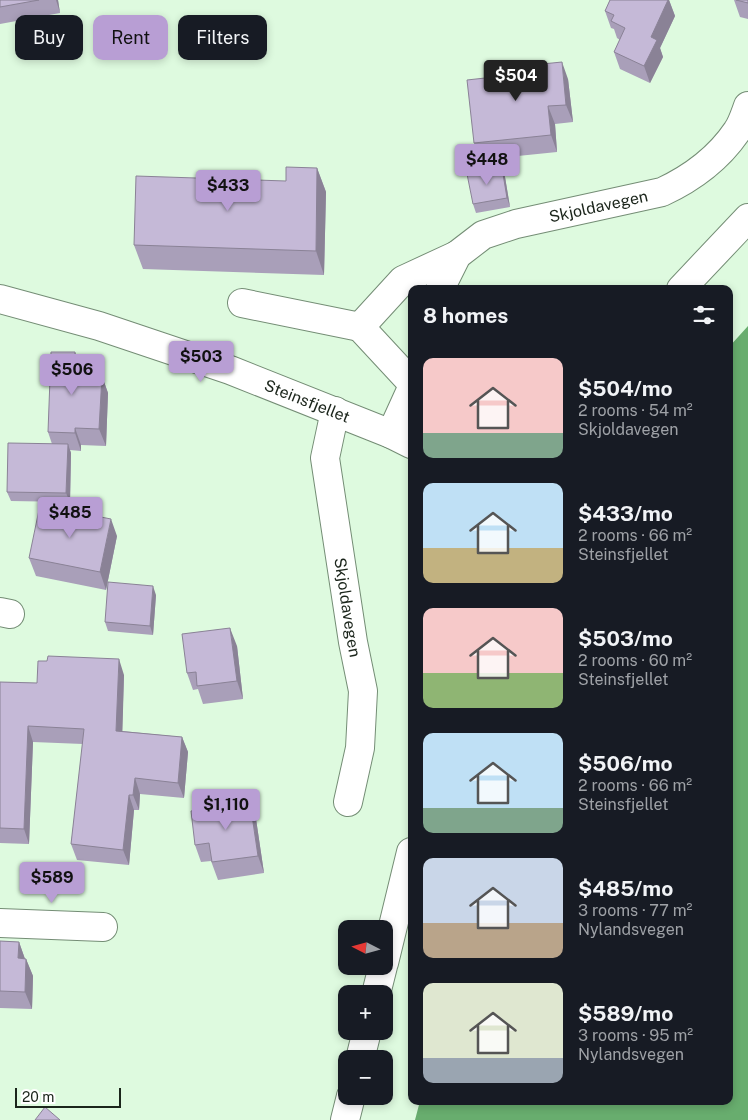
<!DOCTYPE html>
<html lang="en">
<head>
<meta charset="utf-8">
<style>
	:root { --surface:#171b24; --page:#242831; --text:#f1f3f6; --muted:#9ea1a6; --accent:#b89ed4 }
	body { margin:0; font-family:"Public Sans",sans-serif; background:var(--page); color:var(--text); height:100vh; display:flex; flex-direction:column; font-size:19px; white-space:nowrap }
	* { box-sizing:border-box; margin:0 }
	p { font-size:16px; color:var(--muted) }
	.icon { flex:none; width:28px; height:28px; fill:none; stroke:currentColor; stroke-width:2; stroke-linecap:round; stroke-linejoin:round }
	.map { position:relative; flex:1; overflow:hidden }
	.drawer { position:absolute; left:408px; top:285px; width:325px; height:820px; display:flex; flex-direction:column; background:var(--surface); border-radius:10px; box-shadow:0 2px 8px #0003 }
	.drawer>* { flex:none }
	.banner { position:absolute; left:15px; top:15px; width:318px; height:45px; display:flex; gap:10px }
	.needle { width:32px; rotate:276deg }
	.fabs { position:absolute; left:338px; top:920px; display:grid; gap:10px }
	.fabs a { display:grid; place-items:center; width:55px; height:55px; border-radius:10px; background:var(--surface); box-shadow:0 2px 8px #0003; font-size:25px }
	.scale { position:absolute; left:15px; bottom:12px; width:106px; box-sizing:border-box; padding-left:5px; border:2px solid #1b251b; border-top:0; font-size:14px; line-height:18px; white-space:nowrap; color:#1b251b; -webkit-text-stroke:4px #fff; paint-order:stroke }
	.price { position:absolute; translate:-50% -42px; padding:0 11px; border-radius:5px; background:var(--accent); color:#111; font-size:16px; line-height:32px; filter:drop-shadow(0 1px 2px #0008) }
	.price::after { content:''; position:absolute; left:50%; top:30px; width:15px; height:11px; margin-left:-8px; background:inherit; clip-path:polygon(0 0,100% 0,50% 100%) }
	.price.selected { background:#222; color:#fff }
	ul { padding:0; list-style:none }
	li { display:flex; align-items:center; gap:15px; height:125px; padding:0 15px }
	li span { display:grid; place-items:center; flex:none; width:140px; height:100px; border-radius:10px; color:#555 }
	li>.icon { margin-inline-start:auto }
	span .icon { width:60px; height:60px; fill:#fffc; stroke-width:1 }
	li b { font-size:21px }
	h2 { display:flex; justify-content:space-between; align-items:center; height:60px; padding:0 15px; font-size:21px }
	.chip { padding:0 18px; border-radius:10px; background:var(--surface); box-shadow:0 2px 8px #0003; font-size:18px; line-height:45px }
	.chip.selected { background:var(--accent); color:#111 }
	.map>svg:first-child { display:block }
	.water { fill:#68ad6e }
	.lines { fill:none; stroke-linecap:round; stroke-linejoin:round }
	.minor-casing { stroke:#748d75; stroke-width:30 }
	.major-casing { stroke:#748d75; stroke-width:30 }
	.minor { stroke:#fff; stroke-width:28 }
	.major { stroke:#fff; stroke-width:28 }
	.wall { fill:#a99fb9 }
	.shaded-wall { fill:#8a8296 }
	.building { fill:#c5b9d7; stroke:#8a8296 }
	.labels { text-anchor:middle; dominant-baseline:central; stroke-width:4; stroke-linejoin:round; paint-order:stroke }
	.street-label { font-size:16px; fill:#1b251b; stroke:#fff }
</style>
</head>
<body>
<div class="map">
<svg width="748" height="1120" viewBox="0 0 748 1120">
	<rect width="100%" height="100%" fill="#defadf"/>
	<path class="water" d="M 748,326 L 748,1120 L 415,1120 L 420,1101 L 729,1101 L 729,347 Z"/>
	<g class="lines">
		<defs>
			<g id="minor">
				<path id="s1" d="M 440,289 L 457,255 L 483,235 L 516,224 L 662,192 C 692,178 718,159 737,131 C 742,124 745,114 748,106"/>
				<path id="s2" d="M 0,299 L 99,326 L 230,370 L 391,434 L 411,444"/>
				<path d="M 242,303 L 360,327"/>
				<path d="M 411,382 L 360,327 L 403,280 L 457,255"/>
				<path id="s3" d="M 335,411 L 325,458 L 353,642 L 363,691 L 360,748 L 348,802"/>
				<path d="M 391,434 L 411,390"/>
				<path d="M 0,612 L 10,614"/>
				<path d="M 0,923 L 103,927"/>
			</g>
			<path id="major" d="M 681,289 L 748,218
				M 384,963 L 411,852
				M 376,994 L 383,966
				M 360,1059 L 367,1031
				M 345,1120 L 351,1096"/>
		</defs>
		<use href="#minor" class="minor-casing"/>
		<use href="#major" class="major-casing"/>
		<use href="#minor" class="minor"/>
		<use href="#major" class="major"/>
	</g>
	<path class="wall" d="M 0,0 L 58,0 L 60,13 L 0,24 Z
		M 610,0 L 669,0 L 675,16 L 660,48 L 663,57 L 650,83 L 620,69 L 614,52 L 620,40 L 617,38 L 614,29 L 611,28 L 605,11 Z
		M 734,0 L 748,0 L 748,19 L 740,17 Z
		M 568,79 L 573,122 L 555,124 L 557,152 L 480,160 L 474,143 Z
		M 317,168 L 326,192 L 324,275 L 143,269 L 134,245 Z
		M 502,168 L 505,177 L 510,207 L 476,213 L 473,204 Z
		M 81,369 L 81,375 L 102,376 L 108,393 L 106,446 L 81,445 L 81,451 L 70,450 L 71,453 L 70,502 L 11,501 L 7,492 L 52,444 L 48,432 Z
		M 117,536 L 106,590 L 36,576 L 29,558 Z
		M 156,595 L 153,635 L 108,631 L 105,622 Z
		M 237,646 L 243,699 L 203,704 L 198,689 L 193,690 L 187,673 Z
		M 124,675 L 122,731 L 182,737 L 188,752 L 184,798 L 140,794 L 139,810 L 134,810 L 129,865 L 77,860 L 71,844 L 83,744 L 33,742 L 29,844 L 0,843 L 0,682 L 37,683 Z
		M 256,819 L 264,873 L 218,880 L 211,861 L 201,862 L 195,845 Z
		M 0,941 L 19,942 L 25,959 L 26,959 L 33,976 L 32,1009 L 0,1008 Z"/>
	<path class="shaded-wall" d="M 56,0 L 58,0 L 60,13 Z
		M 668,0 L 669,0 L 675,16 L 660,48 L 663,57 L 650,83 L 644,66 L 651,37 Z
		M 562,62 L 568,79 L 573,122 L 566,105 Z
		M 548,106 L 555,124 L 557,152 L 551,135 Z
		M 317,168 L 326,192 L 324,275 L 316,251 Z
		M 502,168 L 505,177 L 510,207 L 507,198 Z
		M 75,352 L 81,369 L 81,392 L 75,375 Z
		M 102,376 L 108,393 L 106,446 L 99,429 Z
		M 75,428 L 81,445 L 81,451 L 75,433 Z
		M 68,444 L 71,453 L 70,502 L 66,493 Z
		M 111,519 L 117,536 L 106,590 L 100,572 Z
		M 153,586 L 156,595 L 153,635 L 150,626 Z
		M 230,628 L 237,646 L 243,699 L 237,681 Z
		M 119,659 L 124,675 L 122,746 L 116,731 Z
		M 28,726 L 33,742 L 29,844 L 24,829 Z
		M 182,737 L 188,752 L 184,798 L 178,783 Z
		M 135,778 L 140,794 L 139,810 L 133,795 Z
		M 129,795 L 134,810 L 129,865 L 123,850 Z
		M 250,802 L 256,819 L 264,873 L 258,856 Z
		M 19,942 L 25,959 L 18,958 Z
		M 26,959 L 33,976 L 32,1009 L 25,992 Z"/>
	<path class="building" d="M 0,0 L 39,0 L 0,7 Z
		M 610,0 L 668,0 L 651,37 L 657,40 L 644,66 L 614,52 L 625,28 L 611,21 L 614,15 L 605,11 Z
		M 736,0 L 748,0 L 748,3 Z
		M 562,62 L 566,105 L 548,106 L 551,135 L 474,143 L 467,80 L 503,76 L 503,68 Z
		M 286,167 L 317,168 L 316,251 L 134,245 L 136,176 L 286,181 Z
		M 502,168 L 507,198 L 473,204 L 467,174 Z
		M 51,352 L 75,352 L 75,375 L 102,376 L 99,429 L 75,428 L 75,433 L 48,432 Z
		M 8,443 L 68,444 L 66,493 L 7,492 Z
		M 40,505 L 111,519 L 100,572 L 29,558 Z
		M 108,582 L 153,586 L 150,626 L 105,622 Z
		M 230,628 L 237,681 L 197,686 L 196,672 L 187,673 L 182,634 Z
		M 48,656 L 119,659 L 116,731 L 182,737 L 178,783 L 135,778 L 133,795 L 129,795 L 123,850 L 71,844 L 84,729 L 28,726 L 24,829 L 0,828 L 0,682 L 37,683 L 38,661 L 47,661 Z
		M 250,802 L 258,856 L 212,862 L 209,843 L 195,845 L 191,811 Z
		M 0,941 L 19,942 L 18,958 L 26,959 L 25,992 L 0,991 Z
		M 45,1107 L 60,1120 L 35,1120 Z"/>
	<g class="labels">
		<g class="street-label">
			<text stroke="none"><textPath href="#s1" startOffset="190">Skjoldavegen</textPath></text>
			<text stroke="none"><textPath href="#s2" startOffset="324">Steinsfjellet</textPath></text>
			<text stroke="none"><textPath href="#s3" startOffset="199">Skjoldavegen</textPath></text>
		</g>
	</g>
</svg>
<div class="fabs">
<a><svg class="needle" viewBox="-14 -14 28 28"><path d="M0-13l5 13h-10z" fill="#e53935"/><path d="M0 13l5-13h-10z" fill="#9ea1a6"/></svg></a>
<a>+</a>
<a>−</a>
</div>
<div class="scale">20 m</div>
<b class="price selected" style="left:516px;top:102px">$504</b>
<b class="price" style="left:487px;top:186px">$448</b>
<b class="price" style="left:228px;top:212px">$433</b>
<b class="price" style="left:201px;top:383px">$503</b>
<b class="price" style="left:72px;top:396px">$506</b>
<b class="price" style="left:70px;top:539px">$485</b>
<b class="price" style="left:226px;top:831px">$1,110</b>
<b class="price" style="left:52px;top:904px">$589</b>
<div class="banner">
<a class="chip">Buy</a>
<a class="chip selected">Rent</a>
<a class="chip">Filters</a>
</div>
<section class="drawer">
<h2>8 homes<svg class="icon" aria-label="filters" viewBox="0 0 24 24"><path d="M4 7h16M4 17h16"/><circle cx="9" cy="7" r="2"/><circle cx="15" cy="17" r="2"/></svg></h2>
<ul>
<li><span style="background:linear-gradient(#f6c9c9 75%,#7fa58c 0)"><svg class="icon" aria-label="home" viewBox="0 0 24 24"><path d="M3 11l9-7 9 7M6 9v11h12V9"/></svg></span><div><b>$504/mo</b><p>2 rooms · 54 m²</p><p>Skjoldavegen</p></div></li>
<li><span style="background:linear-gradient(#bfe0f5 65%,#c2b280 0)"><svg class="icon" aria-label="home" viewBox="0 0 24 24"><path d="M3 11l9-7 9 7M6 9v11h12V9"/></svg></span><div><b>$433/mo</b><p>2 rooms · 66 m²</p><p>Steinsfjellet</p></div></li>
<li><span style="background:linear-gradient(#f6c9c9 65%,#8fb573 0)"><svg class="icon" aria-label="home" viewBox="0 0 24 24"><path d="M3 11l9-7 9 7M6 9v11h12V9"/></svg></span><div><b>$503/mo</b><p>2 rooms · 60 m²</p><p>Steinsfjellet</p></div></li>
<li><span style="background:linear-gradient(#bfe0f5 75%,#7fa58c 0)"><svg class="icon" aria-label="home" viewBox="0 0 24 24"><path d="M3 11l9-7 9 7M6 9v11h12V9"/></svg></span><div><b>$506/mo</b><p>2 rooms · 66 m²</p><p>Steinsfjellet</p></div></li>
<li><span style="background:linear-gradient(#c9d6e8 65%,#b9a48a 0)"><svg class="icon" aria-label="home" viewBox="0 0 24 24"><path d="M3 11l9-7 9 7M6 9v11h12V9"/></svg></span><div><b>$485/mo</b><p>3 rooms · 77 m²</p><p>Nylandsvegen</p></div></li>
<li><span style="background:linear-gradient(#dfe7d0 75%,#9aa5b1 0)"><svg class="icon" aria-label="home" viewBox="0 0 24 24"><path d="M3 11l9-7 9 7M6 9v11h12V9"/></svg></span><div><b>$589/mo</b><p>3 rooms · 95 m²</p><p>Nylandsvegen</p></div></li>
</ul>
</section>
</div>
</body>
</html>
